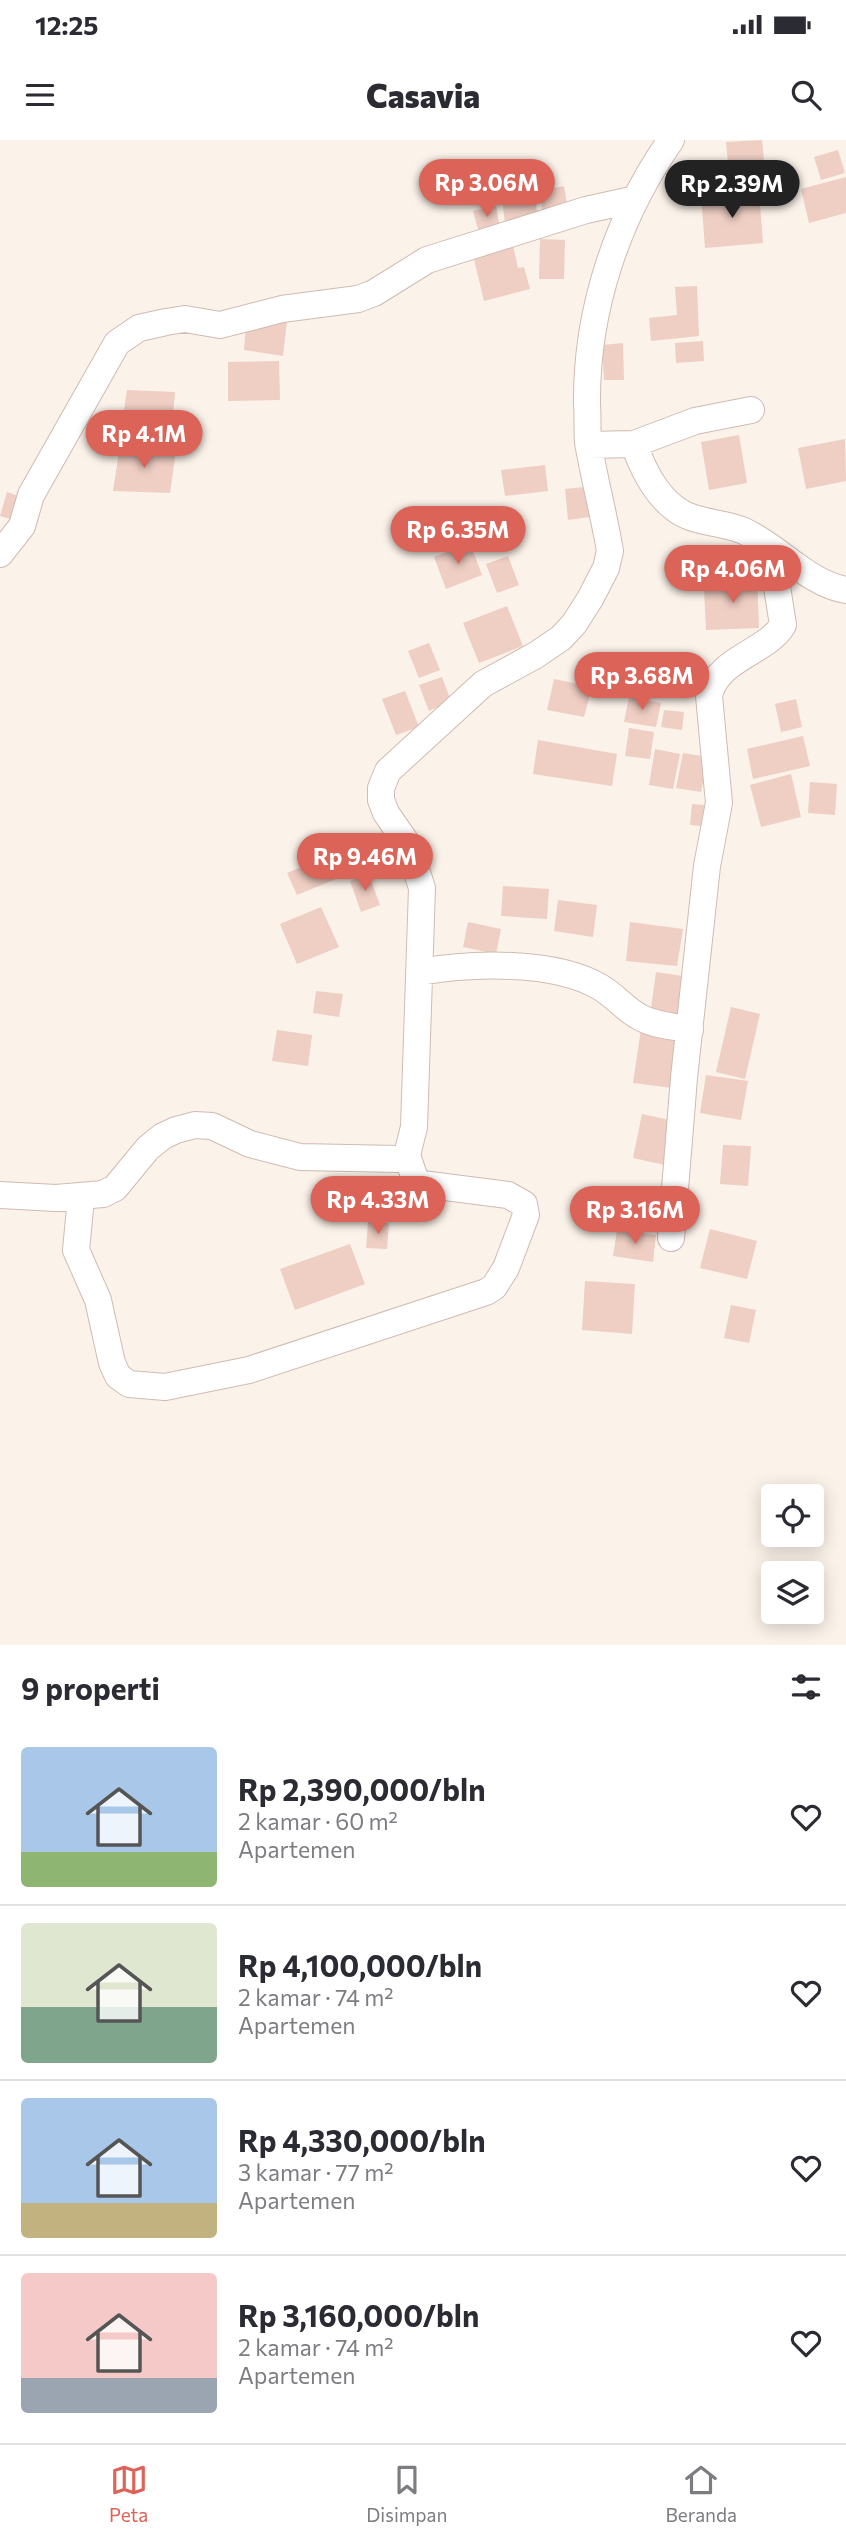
<!DOCTYPE html>
<html lang="id">
<head>
<meta charset="utf-8">
<style>
	:root { --surface:#fff; --page:#f7f7f7; --text:#2b2b33; --muted:#7c7c81; --line:#e1e1e2; --accent:#dc6357 }
	body { margin:0; font-family:Commissioner,sans-serif; background:var(--page); color:var(--text); height:100vh; display:flex; flex-direction:column; font-size:26px; white-space:nowrap }
	* { box-sizing:border-box; margin:0 }
	p { font-size:23px; color:var(--muted) }
	.icon { flex:none; width:38px; height:38px; fill:none; stroke:currentColor; stroke-width:2; stroke-linecap:round; stroke-linejoin:round }
	.map { position:relative; height:1505px; overflow:hidden }
	.details { display:flex; flex-direction:column; background:var(--surface); flex:1 }
	.details>* { flex:none }
	.controls { position:absolute; left:761px; top:1344px; display:grid; gap:14px }
	.controls a { display:grid; place-items:center; width:63px; height:63px; border-radius:7px; background:var(--surface); box-shadow:0 4px 18px #0003; font-size:35px }
	.price { position:absolute; translate:-50% -60px; padding:0 16px; border-radius:24px; background:var(--accent); color:#fff; font-size:23px; line-height:46px; filter:drop-shadow(0 2px 4px #0008) }
	.price::after { content:''; position:absolute; left:50%; top:42px; width:21px; height:16px; margin-left:-10px; background:inherit; clip-path:polygon(0 0,100% 0,50% 100%) }
	.price.selected { background:#222; color:#fff }
	ul { padding:0; list-style:none }
	li { display:flex; align-items:center; gap:21px; height:175px; padding:0 21px }
	li+li { border-top:2px solid var(--line) }
	li span { display:grid; place-items:center; flex:none; width:196px; height:140px; border-radius:7px; color:#555 }
	li>.icon { margin-inline-start:auto }
	span .icon { width:84px; height:84px; fill:#fffc; stroke-width:1 }
	li b { font-size:30px }
	h2 { display:flex; justify-content:space-between; align-items:center; height:84px; padding:0 21px; font-size:30px }
	.status { display:flex; justify-content:space-between; align-items:center; height:49px; padding:0 35px; background:var(--surface); direction:ltr }
	.status svg { height:19px; fill:currentColor }
	header { display:flex; justify-content:space-between; align-items:center; height:91px; padding:0 21px; background:var(--surface); font-size:32px; font-weight:800 }
	.tab-bar { display:flex; justify-content:space-around; align-items:center; height:98px; border-top:2px solid var(--line); background:var(--surface); font-size:19px; color:var(--muted) }
	.tab-bar a { display:grid; justify-items:center; gap:4px }
	.tab-bar .selected { color:var(--accent) }
	.map>svg:first-child { display:block }
	.building { fill:#efcec3 }
	.lines { fill:none; stroke-linecap:round; stroke-linejoin:round }
	.street-casing { stroke:#cfbbb2; stroke-width:28 }
	.street { stroke:#fff; stroke-width:26 }
</style>
</head>
<body>
<div class="status"><b>12:25</b><svg viewBox="0 0 49 12"><path d="M0 12V9h3v3zM5 12V6h3v6zM10 12V3h3v9zM15 12V0h3v12zM26 1h20v11H26zM47 4h2v5h-2z"/></svg></div>
<header><svg class="icon" aria-label="menu" viewBox="0 0 24 24"><path d="M4 6h16M4 12h16M4 18h16"/></svg>Casavia<svg class="icon" aria-label="search" viewBox="0 0 24 24"><circle cx="10" cy="10" r="6"/><path d="M15 15l6 6"/></svg></header>
<div class="map">
<svg width="846" height="1505" viewBox="0 0 846 1505">
	<rect width="100%" height="100%" fill="#fbf2e9"/>
	<path class="building" d="M 762,0 L 765,30 L 729,33 L 726,2 Z
		M 838,10 L 845,33 L 821,40 L 814,17 Z
		M 846,37 L 846,73 L 809,83 L 801,49 Z
		M 564,46 L 568,70 L 543,75 L 539,51 Z
		M 759,51 L 763,103 L 705,108 L 701,56 Z
		M 535,55 L 538,81 L 505,85 L 502,58 Z
		M 496,66 L 500,88 L 479,93 L 473,71 Z
		M 540,99 L 565,100 L 564,139 L 539,139 Z
		M 512,101 L 518,128 L 524,127 L 530,149 L 484,161 L 472,111 Z
		M 697,146 L 699,196 L 651,201 L 649,178 L 677,175 L 675,147 Z
		M 287,181 L 283,216 L 244,210 L 246,185 Z
		M 703,201 L 704,221 L 676,223 L 675,203 Z
		M 623,203 L 624,240 L 604,240 L 602,205 Z
		M 279,221 L 280,260 L 228,261 L 228,222 Z
		M 127,250 L 175,252 L 172,287 L 122,284 Z
		M 739,295 L 747,343 L 709,350 L 701,302 Z
		M 845,299 L 846,341 L 806,349 L 798,308 Z
		M 120,305 L 176,311 L 170,353 L 113,351 Z
		M 545,325 L 548,351 L 505,356 L 501,330 Z
		M 594,346 L 597,376 L 568,380 L 565,349 Z
		M 7,352 L 24,358 L 17,381 L 0,376 Z
		M 470,403 L 482,435 L 446,449 L 434,417 Z
		M 508,416 L 519,445 L 497,453 L 486,424 Z
		M 757,434 L 759,488 L 706,490 L 704,450 L 730,449 L 730,435 Z
		M 507,466 L 523,506 L 479,523 L 463,483 Z
		M 429,503 L 440,530 L 419,538 L 408,511 Z
		M 442,537 L 451,561 L 429,571 L 419,545 Z
		M 554,539 L 592,547 L 584,577 L 547,570 Z
		M 405,551 L 419,587 L 396,595 L 382,559 Z
		M 629,557 L 661,563 L 656,587 L 624,582 Z
		M 796,559 L 802,587 L 781,592 L 775,564 Z
		M 664,570 L 684,572 L 682,590 L 661,587 Z
		M 629,588 L 654,592 L 650,619 L 625,616 Z
		M 803,596 L 810,626 L 753,639 L 747,609 Z
		M 538,600 L 617,614 L 612,646 L 533,634 Z
		M 655,609 L 680,614 L 673,649 L 649,645 Z
		M 683,613 L 708,617 L 701,652 L 676,648 Z
		M 791,634 L 801,677 L 761,687 L 750,645 Z
		M 810,642 L 837,644 L 835,675 L 808,673 Z
		M 692,664 L 714,666 L 712,687 L 690,685 Z
		M 337,712 L 346,735 L 297,755 L 287,733 Z
		M 369,735 L 380,765 L 361,772 L 350,741 Z
		M 503,746 L 549,749 L 547,779 L 501,776 Z
		M 558,760 L 597,765 L 593,797 L 554,791 Z
		M 321,767 L 339,807 L 297,824 L 280,784 Z
		M 468,782 L 501,789 L 496,814 L 463,807 Z
		M 630,782 L 683,789 L 677,826 L 626,821 Z
		M 656,832 L 689,837 L 683,880 L 650,876 Z
		M 316,851 L 343,854 L 339,877 L 313,873 Z
		M 731,867 L 760,874 L 745,939 L 716,932 Z
		M 641,889 L 680,894 L 672,948 L 633,943 Z
		M 277,890 L 312,895 L 308,926 L 272,921 Z
		M 706,935 L 748,941 L 741,980 L 700,973 Z
		M 642,974 L 674,981 L 665,1025 L 633,1018 Z
		M 723,1005 L 751,1006 L 748,1046 L 720,1044 Z
		M 371,1044 L 395,1045 L 393,1076 L 369,1074 Z
		M 616,1064 L 647,1068 L 644,1088 L 613,1083 Z
		M 368,1082 L 389,1083 L 387,1109 L 366,1108 Z
		M 710,1089 L 757,1101 L 747,1139 L 700,1128 Z
		M 617,1090 L 656,1095 L 653,1122 L 613,1116 Z
		M 350,1104 L 365,1144 L 295,1170 L 280,1129 Z
		M 585,1141 L 635,1144 L 632,1194 L 582,1190 Z
		M 731,1165 L 756,1170 L 749,1203 L 724,1198 Z"/>
	<g class="lines">
		<defs>
			<path id="street" d="M 634,304 L 695,281 L 751,270
				M 589,305 L 634,304 C 642,327 653,351 673,367 C 693,384 721,381 744,391 C 779,407 807,443 846,450
				M 0,414 L 22,386 L 31,355 L 117,203 L 139,188 L 166,182 L 185,179 L 220,185 L 282,169 L 358,159 L 374,153 L 427,120 L 586,70 L 636,59
				M 420,832 C 471,823 554,820 600,847 C 614,855 624,868 638,876 C 652,885 673,886 690,890
				M 0,1055 L 56,1058 L 103,1054 L 115,1048 L 148,1008 L 163,996 L 176,990 L 195,985 L 212,986 L 250,1004 L 300,1017 L 398,1019 L 407,1015 L 414,987 L 422,748 L 408,705 L 386,673 L 381,660 L 381,648 L 388,631 L 483,544 L 536,515 L 561,498 L 574,484 L 590,459 L 606,428 L 610,411 C 604,375 594,338 588,302 C 587,290 588,277 587,264 C 586,171 617,77 671,0
				M 81,1058 L 76,1110 L 98,1160 L 112,1223 L 118,1236 L 129,1244 L 165,1247 L 249,1230 L 486,1152 L 494,1147 L 506,1128 L 526,1075 L 524,1064 L 508,1055 L 422,1044 L 415,1039 L 407,1015
				M 671,1098 L 684,938 L 707,726 L 719,663 L 709,556 C 717,518 766,513 783,485 L 771,409"/>
		</defs>
		<use href="#street" class="street-casing"/>
		<use href="#street" class="street"/>
	</g>
</svg>
<div class="controls">
<a><svg class="icon" aria-label="locate" viewBox="0 0 24 24"><circle cx="12" cy="12" r="6"/><path d="M12 2v4M12 18v4M2 12h4M18 12h4"/></svg></a>
<a><svg class="icon" aria-label="layers" viewBox="0 0 24 24"><path d="M12 4l9 5-9 5-9-5zM3 14l9 5 9-5"/></svg></a>
</div>
<b class="price" style="left:487px;top:79px">Rp 3.06M</b>
<b class="price selected" style="left:732px;top:80px">Rp 2.39M</b>
<b class="price" style="left:144px;top:330px">Rp 4.1M</b>
<b class="price" style="left:458px;top:426px">Rp 6.35M</b>
<b class="price" style="left:733px;top:465px">Rp 4.06M</b>
<b class="price" style="left:642px;top:572px">Rp 3.68M</b>
<b class="price" style="left:365px;top:753px">Rp 9.46M</b>
<b class="price" style="left:378px;top:1096px">Rp 4.33M</b>
<b class="price" style="left:635px;top:1106px">Rp 3.16M</b>
</div>
<section class="details">
<h2>9 properti<svg class="icon" aria-label="filters" viewBox="0 0 24 24"><path d="M4 7h16M4 17h16"/><circle cx="9" cy="7" r="2"/><circle cx="15" cy="17" r="2"/></svg></h2>
<ul>
<li><span style="background:linear-gradient(#a9c7e8 75%,#8fb573 0)"><svg class="icon" aria-label="home" viewBox="0 0 24 24"><path d="M3 11l9-7 9 7M6 9v11h12V9"/></svg></span><div><b>Rp 2,390,000/bln</b><p>2 kamar · 60 m²</p><p>Apartemen</p></div><svg class="icon" aria-label="heart" viewBox="0 0 24 24"><path d="M12 20l-8-8c-3-5 5-10 8-4 3-6 11-1 8 4z"/></svg></li>
<li><span style="background:linear-gradient(#dfe7d0 60%,#7fa58c 0)"><svg class="icon" aria-label="home" viewBox="0 0 24 24"><path d="M3 11l9-7 9 7M6 9v11h12V9"/></svg></span><div><b>Rp 4,100,000/bln</b><p>2 kamar · 74 m²</p><p>Apartemen</p></div><svg class="icon" aria-label="heart" viewBox="0 0 24 24"><path d="M12 20l-8-8c-3-5 5-10 8-4 3-6 11-1 8 4z"/></svg></li>
<li><span style="background:linear-gradient(#a9c7e8 75%,#c2b280 0)"><svg class="icon" aria-label="home" viewBox="0 0 24 24"><path d="M3 11l9-7 9 7M6 9v11h12V9"/></svg></span><div><b>Rp 4,330,000/bln</b><p>3 kamar · 77 m²</p><p>Apartemen</p></div><svg class="icon" aria-label="heart" viewBox="0 0 24 24"><path d="M12 20l-8-8c-3-5 5-10 8-4 3-6 11-1 8 4z"/></svg></li>
<li><span style="background:linear-gradient(#f6c9c9 75%,#9aa5b1 0)"><svg class="icon" aria-label="home" viewBox="0 0 24 24"><path d="M3 11l9-7 9 7M6 9v11h12V9"/></svg></span><div><b>Rp 3,160,000/bln</b><p>2 kamar · 74 m²</p><p>Apartemen</p></div><svg class="icon" aria-label="heart" viewBox="0 0 24 24"><path d="M12 20l-8-8c-3-5 5-10 8-4 3-6 11-1 8 4z"/></svg></li>
</ul>
</section>
<nav class="tab-bar">
<a class="selected"><svg class="icon" aria-label="map" viewBox="0 0 24 24"><path d="M3 6l6-2 6 2 6-2v14l-6 2-6-2-6 2zM9 4v14M15 6v14"/></svg>Peta</a>
<a><svg class="icon" aria-label="saved" viewBox="0 0 24 24"><path d="M7 4h10v16l-5-4-5 4z"/></svg>Disimpan</a>
<a><svg class="icon" aria-label="home" viewBox="0 0 24 24"><path d="M3 11l9-7 9 7M6 9v11h12V9"/></svg>Beranda</a>
</nav>
</body>
</html>
